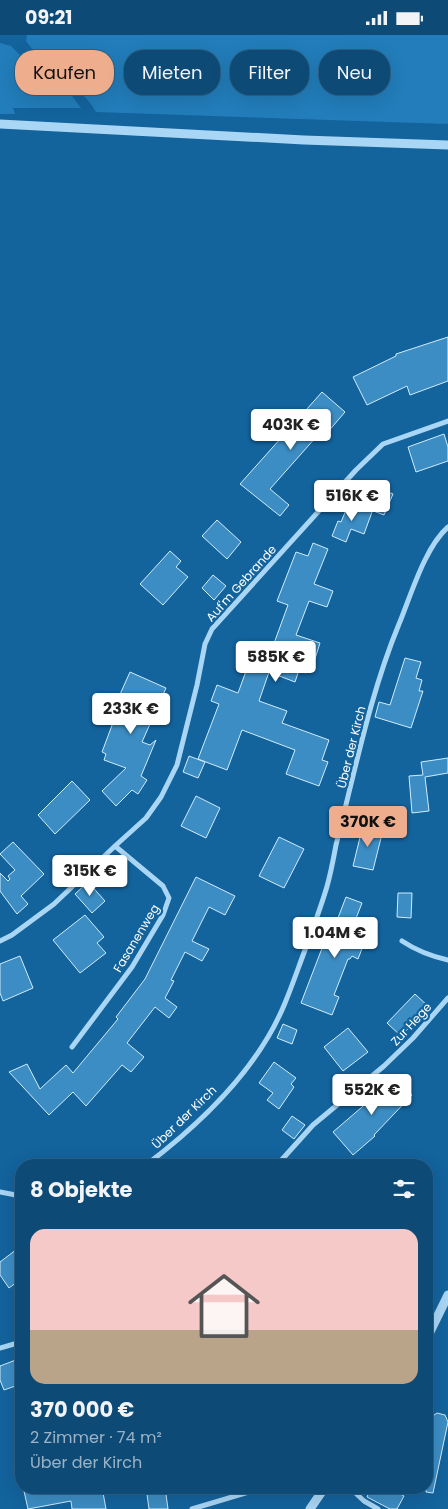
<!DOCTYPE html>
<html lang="de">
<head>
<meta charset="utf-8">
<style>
	:root { --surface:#0e4a76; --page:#17517b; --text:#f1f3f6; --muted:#9bb3c5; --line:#2e6288; --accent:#eead8d }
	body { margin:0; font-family:Poppins,sans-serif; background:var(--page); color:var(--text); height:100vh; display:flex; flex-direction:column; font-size:19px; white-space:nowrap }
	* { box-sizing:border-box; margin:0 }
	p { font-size:16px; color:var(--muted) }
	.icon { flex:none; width:28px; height:28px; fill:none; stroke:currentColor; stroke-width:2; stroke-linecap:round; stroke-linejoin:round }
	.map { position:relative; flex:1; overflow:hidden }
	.details { position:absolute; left:15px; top:1124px; width:418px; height:335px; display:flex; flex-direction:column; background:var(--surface); border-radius:20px; box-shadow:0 5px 20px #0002,0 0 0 1px var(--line) }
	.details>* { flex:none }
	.hud { position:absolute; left:15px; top:15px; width:419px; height:45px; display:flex; gap:10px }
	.price { position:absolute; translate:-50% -42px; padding:0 11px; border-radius:5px; background:#fff; color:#222; font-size:16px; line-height:32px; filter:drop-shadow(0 1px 2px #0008) }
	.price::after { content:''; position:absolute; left:50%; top:30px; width:15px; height:11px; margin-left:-8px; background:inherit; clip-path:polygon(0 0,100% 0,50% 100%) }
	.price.current { background:var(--accent); color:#111 }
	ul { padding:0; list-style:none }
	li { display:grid; align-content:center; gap:10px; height:265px; padding:0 15px }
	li+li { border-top:1px solid var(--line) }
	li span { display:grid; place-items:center; height:155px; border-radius:15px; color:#555 }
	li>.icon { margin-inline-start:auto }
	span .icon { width:90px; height:90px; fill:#fffc; stroke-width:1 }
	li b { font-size:21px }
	h2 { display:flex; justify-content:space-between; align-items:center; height:60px; padding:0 15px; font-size:21px }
	.tag { padding:0 18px; border-radius:20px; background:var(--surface); box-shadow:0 5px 20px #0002,0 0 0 1px var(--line); font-size:18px; line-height:45px }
	.tag.current { background:var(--accent); color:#111 }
	.status { display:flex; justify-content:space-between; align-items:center; height:35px; padding:0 25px; background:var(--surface); direction:ltr }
	.status svg { height:14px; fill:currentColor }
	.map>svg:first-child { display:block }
	.grass { fill:#227dba }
	.building { fill:#3c8dc4; stroke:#d1ecfd }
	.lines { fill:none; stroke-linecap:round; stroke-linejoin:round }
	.minor { stroke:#a9d6f4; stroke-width:5 }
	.tertiary { stroke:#a9d6f4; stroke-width:9 }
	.labels { text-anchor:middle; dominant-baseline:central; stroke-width:4.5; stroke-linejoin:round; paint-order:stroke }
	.street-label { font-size:12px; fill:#fff; stroke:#13639d }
</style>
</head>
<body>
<div class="status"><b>09:21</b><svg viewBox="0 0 49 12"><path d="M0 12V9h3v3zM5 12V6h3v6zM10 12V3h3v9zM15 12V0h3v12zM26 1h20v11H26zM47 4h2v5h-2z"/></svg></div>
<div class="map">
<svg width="448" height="1474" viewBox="0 0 448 1474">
	<rect width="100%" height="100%" fill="#13639d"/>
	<path class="grass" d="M 27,0 L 448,0 L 448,89 L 96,77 C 79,47 45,34 26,6 Z
		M 0,8 L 11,11 L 21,21 L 72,61 L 81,73 L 13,73 L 15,79 L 0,79 Z"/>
	<path class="building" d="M 448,302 L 448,346 L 410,360 L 407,351 L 367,370 L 353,342 L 396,321 L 396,319 Z
		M 322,357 L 345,377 L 321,405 L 317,401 L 270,454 L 289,470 L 280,481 L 240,449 Z
		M 444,399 L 448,412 L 448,426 L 416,437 L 408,412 Z
		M 369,449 L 393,459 L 384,480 L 360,471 Z
		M 349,468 L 372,477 L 364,499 L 351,494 L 346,507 L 332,501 L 338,486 L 341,487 Z
		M 217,485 L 241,507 L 227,524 L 202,501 Z
		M 313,508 L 328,514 L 314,549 L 333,556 L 327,572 L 309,566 L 296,600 L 320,608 L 314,627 L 310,625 L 306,638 L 299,635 L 295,647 L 269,637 L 259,666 L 287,676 L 282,688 L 329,705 L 322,725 L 328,727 L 319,751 L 286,739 L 295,715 L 242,695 L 227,735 L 198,724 L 219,669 L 211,666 L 217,650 L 238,658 L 249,628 L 265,633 L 288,570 L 277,566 L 296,517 L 308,521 Z
		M 170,516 L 181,526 L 176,532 L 188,542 L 163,570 L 140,549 Z
		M 213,540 L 226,551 L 214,565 L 202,553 Z
		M 405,623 L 421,627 L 416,643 L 422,645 L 419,656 L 423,656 L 411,693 L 375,682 L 379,667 L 390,670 Z
		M 130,637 L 166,653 L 142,707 L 150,710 L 156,705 L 141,741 L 147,745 L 138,759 L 132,755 L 116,771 L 102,756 L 126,733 L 104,725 L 106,719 L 102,717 L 117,677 L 113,675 Z
		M 189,721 L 205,727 L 198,743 L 183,737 Z
		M 448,723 L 448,738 L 425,742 L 429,776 L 412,778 L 409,741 L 423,740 L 421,727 Z
		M 72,746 L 90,765 L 55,799 L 38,780 Z
		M 196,761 L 220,773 L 206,803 L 181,791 Z
		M 363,790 L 383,795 L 373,835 L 353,831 Z
		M 279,802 L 304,814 L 284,853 L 259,841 Z
		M 13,807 L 44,839 L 21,861 L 28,869 L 17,879 L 0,856 L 0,838 L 8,846 L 10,844 L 8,841 L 15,835 L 0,819 Z
		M 196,842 L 235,861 L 225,880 L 209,872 L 192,906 L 209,914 L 202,926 L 185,917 L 171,945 L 174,946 L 165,963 L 177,972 L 169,983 L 155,972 L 127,1008 L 144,1022 L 131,1037 L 122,1030 L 86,1071 L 73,1057 L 49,1080 L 9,1037 L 27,1029 L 40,1054 L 66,1030 L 73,1038 L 118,984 L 116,982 L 145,944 Z
		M 88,847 L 105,866 L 92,878 L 75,859 Z
		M 398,858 L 412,858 L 411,883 L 397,882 Z
		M 346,862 L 362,868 L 355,886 L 364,890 L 357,909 L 363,911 L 358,924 L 352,921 L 350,924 L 348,924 L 334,960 L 339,962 L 332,980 L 301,968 L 329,895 L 333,896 Z
		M 85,880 L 104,902 L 97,908 L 106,918 L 80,938 L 53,905 Z
		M 20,921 L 33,953 L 3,966 L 0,958 L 0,929 Z
		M 415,959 L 429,972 L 401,1001 L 387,988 Z
		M 283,989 L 297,995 L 292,1009 L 277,1003 Z
		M 348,993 L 368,1017 L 343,1036 L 324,1012 Z
		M 274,1027 L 296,1043 L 291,1049 L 294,1052 L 279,1074 L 267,1065 L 273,1058 L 259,1048 Z
		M 392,1041 L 412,1060 L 374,1100 L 375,1101 L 353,1120 L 333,1097 L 362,1072 Z
		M 292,1081 L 305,1090 L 294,1104 L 282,1095 Z
		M 21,1211 L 21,1244 L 9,1253 L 0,1240 L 0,1227 Z
		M 21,1323 L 21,1349 L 4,1355 L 0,1345 L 0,1331 Z
		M 437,1378 L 445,1380 L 448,1387 L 433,1458 L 426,1457 L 426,1400 L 430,1383 Z
		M 39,1452 L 102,1452 L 106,1474 L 72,1474 L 71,1466 L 28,1474 L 24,1456 Z
		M 146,1452 L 165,1452 L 168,1474 L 149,1474 Z
		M 371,1452 L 387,1452 L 404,1461 L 397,1474 L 390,1474 L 367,1462 Z"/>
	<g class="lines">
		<path class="minor" d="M 0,906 L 12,900 L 54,869 L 115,811 L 146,783 L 161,762 L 177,730 L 197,650 L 205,609 L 212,594 L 356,435 L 383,409 L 448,386
			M 402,906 C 417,916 430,921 448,925
			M 72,1012 L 132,932 L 163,880 L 169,863 L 163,851 L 115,811
			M 146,1130 C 191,1096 239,1051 268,1002 C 284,976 294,944 305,915 C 312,896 319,877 325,858 C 330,843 333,826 336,810 C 355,736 370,659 399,589 C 411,560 425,512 448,492
			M 277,1130 L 313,1090 L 384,1031 L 413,1003 L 448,963
			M 0,1157 L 21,1161
			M 0,1313 L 21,1307
			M 349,1452 L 364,1466 L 378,1474
			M 192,1474 L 266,1452"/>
		<path class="tertiary" d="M 0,89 L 304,105 L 448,110
			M 426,1305 L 448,1260
			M 310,1474 L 325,1452"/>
	</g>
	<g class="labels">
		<g class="street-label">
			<text transform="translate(241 548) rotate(-48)">Auf'm Gebrande</text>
			<text transform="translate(351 712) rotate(-76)">Über der Kirch</text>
			<text transform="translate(136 903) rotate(-59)">Fasanenweg</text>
			<text transform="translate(411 989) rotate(-47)">Zur Hege</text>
			<text transform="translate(184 1082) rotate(-44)">Über der Kirch</text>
		</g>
	</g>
</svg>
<b class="price" style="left:291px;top:416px">403K €</b>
<b class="price" style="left:352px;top:487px">516K €</b>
<b class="price" style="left:276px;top:648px">585K €</b>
<b class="price" style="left:131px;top:700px">233K €</b>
<b class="price current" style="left:368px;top:813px">370K €</b>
<b class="price" style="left:90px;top:862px">315K €</b>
<b class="price" style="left:335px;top:924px">1.04M €</b>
<b class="price" style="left:372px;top:1081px">552K €</b>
<div class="hud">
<a class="tag current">Kaufen</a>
<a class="tag">Mieten</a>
<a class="tag">Filter</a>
<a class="tag">Neu</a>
</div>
<section class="details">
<h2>8 Objekte<svg class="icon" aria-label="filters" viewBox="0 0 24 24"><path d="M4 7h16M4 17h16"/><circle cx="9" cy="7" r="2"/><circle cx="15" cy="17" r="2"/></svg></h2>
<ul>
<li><span style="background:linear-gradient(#f6c9c9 65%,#b9a48a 0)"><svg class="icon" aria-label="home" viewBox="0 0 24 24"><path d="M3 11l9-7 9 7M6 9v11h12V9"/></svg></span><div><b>370 000 €</b><p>2 Zimmer · 74 m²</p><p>Über der Kirch</p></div></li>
</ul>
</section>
</div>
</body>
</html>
